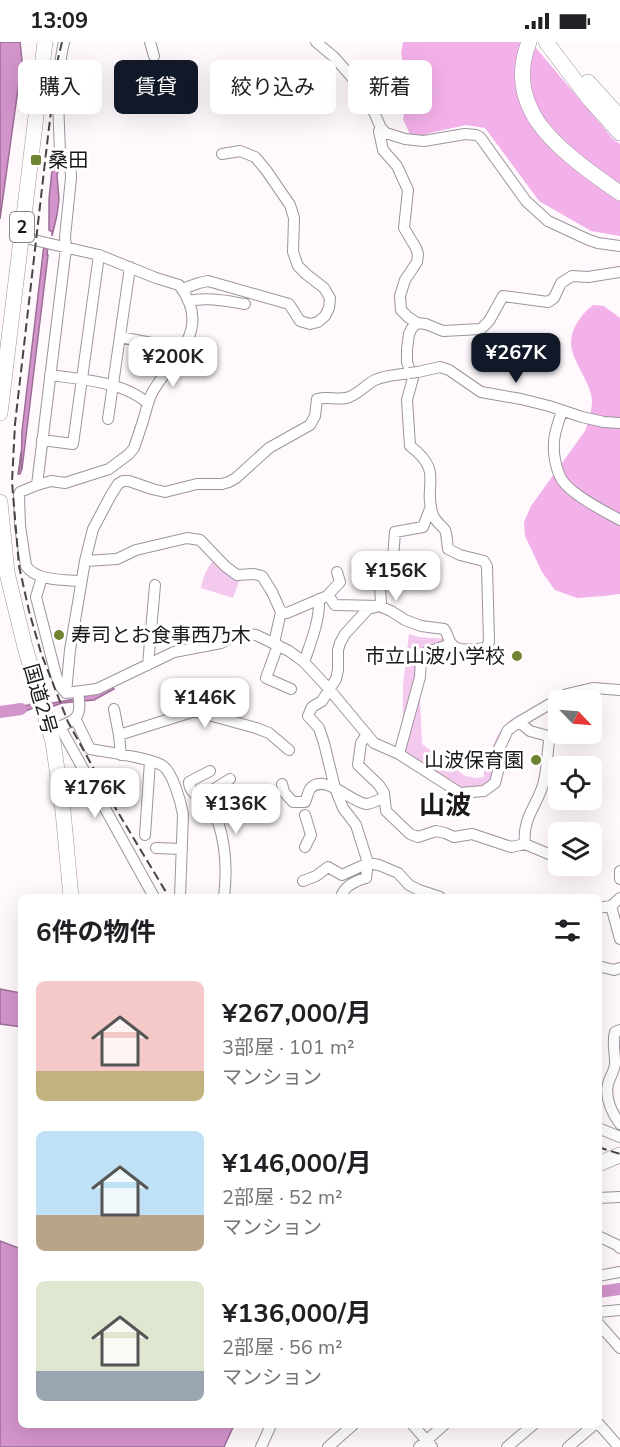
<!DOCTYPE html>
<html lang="ja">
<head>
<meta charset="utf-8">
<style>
	:root { --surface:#fff; --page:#f6f6f6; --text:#202124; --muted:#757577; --accent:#111827 }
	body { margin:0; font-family:"Nunito Sans","Noto Sans JP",sans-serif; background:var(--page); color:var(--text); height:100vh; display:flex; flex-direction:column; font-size:22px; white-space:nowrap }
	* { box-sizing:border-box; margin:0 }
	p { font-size:20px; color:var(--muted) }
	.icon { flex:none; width:33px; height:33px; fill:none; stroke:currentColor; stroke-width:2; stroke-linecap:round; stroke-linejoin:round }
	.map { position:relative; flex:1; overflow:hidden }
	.side { position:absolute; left:18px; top:852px; width:584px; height:534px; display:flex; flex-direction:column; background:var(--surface); border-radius:9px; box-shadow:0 6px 24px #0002 }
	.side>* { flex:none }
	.banner { position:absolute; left:18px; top:18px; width:585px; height:54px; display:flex; gap:12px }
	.needle { width:39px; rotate:115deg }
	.fabs { position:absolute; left:548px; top:648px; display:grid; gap:12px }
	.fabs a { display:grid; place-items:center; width:54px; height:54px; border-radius:9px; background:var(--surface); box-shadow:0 6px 24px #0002; font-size:30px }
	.price { position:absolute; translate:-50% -51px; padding:0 14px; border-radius:12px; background:#fff; color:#222; font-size:20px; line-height:39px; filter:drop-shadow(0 2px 3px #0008) }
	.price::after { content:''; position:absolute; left:50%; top:36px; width:18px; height:14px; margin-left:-9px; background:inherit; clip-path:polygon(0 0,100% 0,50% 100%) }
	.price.selected { background:var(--accent); color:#fff }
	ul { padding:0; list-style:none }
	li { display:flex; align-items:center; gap:18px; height:150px; padding:0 18px }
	li span { display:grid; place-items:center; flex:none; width:168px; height:120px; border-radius:9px; color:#555 }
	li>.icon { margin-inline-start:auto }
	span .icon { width:72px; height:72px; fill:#fffc; stroke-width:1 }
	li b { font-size:26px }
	h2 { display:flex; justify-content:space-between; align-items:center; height:72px; padding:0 18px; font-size:26px }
	.chip { padding:0 21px; border-radius:9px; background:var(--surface); box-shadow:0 6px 24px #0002; font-size:21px; line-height:54px }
	.chip.selected { background:var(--accent); color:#fff }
	.status { display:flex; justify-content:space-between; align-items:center; height:42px; padding:0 30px; background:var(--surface); direction:ltr }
	.status svg { height:16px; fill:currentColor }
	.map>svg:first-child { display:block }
	.green { fill:#f3c9ed }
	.forest { fill:#f3b1ea }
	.water { fill:#d394cb; stroke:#9c6e96; stroke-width:1.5 }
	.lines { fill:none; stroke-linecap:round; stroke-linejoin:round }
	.stream { stroke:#9c6e96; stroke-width:2 }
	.river { stroke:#d394cb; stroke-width:12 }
	.minor-casing { stroke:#9d949c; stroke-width:12 }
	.highway-casing { stroke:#9d949c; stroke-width:16 }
	.minor { stroke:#fff; stroke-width:10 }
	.highway { stroke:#fff; stroke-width:15 }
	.rail { stroke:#474346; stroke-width:2; stroke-dasharray:9 4.5; stroke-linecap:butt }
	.minor-bridge-casing { stroke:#9d949c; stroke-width:12; stroke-linecap:butt }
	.minor-bridge { stroke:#fff; stroke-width:10 }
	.poi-dot { fill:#708333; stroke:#fff; stroke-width:2 }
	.labels { text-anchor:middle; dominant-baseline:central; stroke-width:6; stroke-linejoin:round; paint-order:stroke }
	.shield { fill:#fff; stroke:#5f5d5f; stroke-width:1.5 }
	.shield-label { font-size:18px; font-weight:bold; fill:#1b171a }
	.poi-label { font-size:20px; fill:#1b171a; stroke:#fff; text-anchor:start }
	.street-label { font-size:20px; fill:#1b171a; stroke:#fff }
	.district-label { font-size:26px; font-weight:bold; fill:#1b171a; stroke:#fff }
</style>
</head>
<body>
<div class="status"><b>13:09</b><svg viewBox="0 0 49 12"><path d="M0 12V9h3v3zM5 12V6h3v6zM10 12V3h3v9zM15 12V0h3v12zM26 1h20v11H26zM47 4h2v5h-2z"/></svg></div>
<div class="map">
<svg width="620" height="1405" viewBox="0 0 620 1405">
	<rect width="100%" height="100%" fill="#fff9fe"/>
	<path class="green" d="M 215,517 L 239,539 L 233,556 L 201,546 C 203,535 207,525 215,517 Z
		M 409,592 L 419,595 L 446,597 L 445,601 L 424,608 L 403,689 L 403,643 Z
		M 420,654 L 422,702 L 465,734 L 476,736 L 484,735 L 484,725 L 488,708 L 492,707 C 497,691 504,682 518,672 L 506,683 L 493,737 L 485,744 L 462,747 L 406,710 L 405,708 Z"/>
	<path class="forest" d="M 403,0 L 531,0 L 613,97 L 620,102 L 620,194 L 591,189 L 539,159 L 485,86 L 466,83 L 430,91 L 412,97 L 403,77 L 406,63 L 397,57 L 397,41 L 406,33 L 401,12 Z
		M 593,263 L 604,264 L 620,276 L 620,552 L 604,554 L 577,556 L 555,548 L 542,530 L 525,494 L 524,480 L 531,464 L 585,389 C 589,378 594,363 591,352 C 584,326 560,308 577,281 C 582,273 586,269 593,263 Z"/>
	<path class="water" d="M 0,0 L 20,0 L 22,18 L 0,177 Z
		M 62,119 L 63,121 L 59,127 L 57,133 L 59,157 L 57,173 L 52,194 L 52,190 L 49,188 L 49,157 L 52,128 Z
		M 44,203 L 48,204 L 47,213 L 48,213 L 22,427 L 20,432 L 18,432 L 19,426 L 21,426 L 22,389 Z
		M 111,642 L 114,647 L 94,658 L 62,661 L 48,666 L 33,666 L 18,672 L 5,674 L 5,667 L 29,663 L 33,659 L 47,662 L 81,656 Z
		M 0,947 L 21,951 L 21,985 L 0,982 Z
		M 0,1199 L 21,1207 L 21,1383 L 234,1383 L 224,1405 L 0,1405 Z"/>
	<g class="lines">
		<path class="stream" d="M 19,429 L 21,411"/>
		<path class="river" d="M 0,670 L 21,667
			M 598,1250 L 620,1247"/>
		<defs>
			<path id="minor" d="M 150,0 L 154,14
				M 316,0 L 334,15 L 356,40 L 369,59 L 381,86 L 386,91 L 405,97 L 424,99 L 465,92 L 476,93 L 480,95 L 526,159 L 548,179 L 589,198 L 598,201 L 620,204
				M 381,86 L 379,89 L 383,108 L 397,124 L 408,148 L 404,186 L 416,206 L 418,212 L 417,220 L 405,238 L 400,254 L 401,268 L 408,275 L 417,281
				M 21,195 L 99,213 L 156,236 L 179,243 C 213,287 175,313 153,349 C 148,358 146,369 143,379 C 140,388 137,397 134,406 L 129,412 L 109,427 L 65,441 L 51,439 L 37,443 L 20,450 L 19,453 L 20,484 L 26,524 C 36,539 64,538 81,539
				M 182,247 L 199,241 L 208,239 L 289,262 L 300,279 L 310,282 L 318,280 L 325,274 L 329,266 L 330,256 L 324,246 L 306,232 L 298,224 L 293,210 L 294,176 L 290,163 L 266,128 L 255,115 L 240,109 L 222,112
				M 188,259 C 208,255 226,259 245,262
				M 120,295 L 183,307
				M 418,330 L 440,325 L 449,328 L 481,350 L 521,357 L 549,364 L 582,375 L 604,380 L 620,381
				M 50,333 C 80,337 126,340 148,362
				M 562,369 C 559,379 554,390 554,401 C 553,412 556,428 562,438 C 572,453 604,469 620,478
				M 108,377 L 130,225
				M 42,398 L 73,402 L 99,213
				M 37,443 L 66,206 L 65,195 L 71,136 C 71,125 69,120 60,112 C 59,73 55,39 64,0
				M 85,519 L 117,517 L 136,508 L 187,496 L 200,498 L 225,524 L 237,533 L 254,532 L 262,534 L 272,550 L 281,570 L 274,601
				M 42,535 L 36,555 L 56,633 L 60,644 L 66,651
				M 327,554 L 340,540 L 337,530
				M 281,570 L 287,571 L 327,554 L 330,556 L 335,563 L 379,564 L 391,569 L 405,578 L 421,584 L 444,587 C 448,591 447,596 451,601 C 457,611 475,607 486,606 L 489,600 L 487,524 L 484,519 L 460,513 L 448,507 C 447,501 447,493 445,488 C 441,483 435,479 433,473 C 422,443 445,430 410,404 L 407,358 L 413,336 L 407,320 L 407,307 L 409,292 L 412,286 L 417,281 L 426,282 L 443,289 L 481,287 L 489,279 L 503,254 L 548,260 L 554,256 L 561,241 L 572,234 L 588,235 L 620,230
				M 278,603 L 266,636 L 291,647
				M 304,620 C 311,600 320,578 319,557
				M 148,623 L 155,543
				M 66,651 L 97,647 L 174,610 L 221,601 L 234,594 L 244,591 L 256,593 L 289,609 L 304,620 L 329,647 L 374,701 L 399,712 L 460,751 L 484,749 L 495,741 L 499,725 L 499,707 L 508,688 L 519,680 L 567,652 L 593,646 L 620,648
				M 66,651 L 70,608 L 85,519 L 93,487 L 111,453 L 118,442 L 123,439 L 129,439 L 152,447 L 165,450 L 197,442 L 222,442 L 229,440 L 236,436 L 269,406 L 310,383 L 315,374 L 317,357 C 328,354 336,358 346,356 C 357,354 365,343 375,338 C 385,333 398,333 409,331
				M 114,667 L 119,693
				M 75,676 L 90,707 C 106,710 152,716 163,724 C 173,731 181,761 183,772 L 180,855
				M 519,680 L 530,689 L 548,694 L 549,700 C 547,713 547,729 543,743 C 536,765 522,777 525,802
				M 60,685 L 154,855
				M 53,687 C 78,678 82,676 78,650
				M 367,692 L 361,701 L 358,723 L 379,743 L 384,751 L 386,769 L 410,792 L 418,795 L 436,789 L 445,791 L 454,795 L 472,792 L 511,805 L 525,802 L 558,816
				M 399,712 L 420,635 L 421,618 L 425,611 L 451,602
				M 121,713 L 119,693 L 192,670 L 198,670 L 256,686 L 269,691 L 289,708
				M 210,729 L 189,740 C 189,754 207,757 213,767 C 215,770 216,777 218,780 C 226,804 227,830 224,855
				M 282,742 L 284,750 L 293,760 L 305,760 C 307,756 308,750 310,747 C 323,730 351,760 366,762 C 371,762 378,758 383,756
				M 200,756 L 230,737
				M 145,793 L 150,719
				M 305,805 L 311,793 L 305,773
				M 156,806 L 182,807
				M 575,824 L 579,825
				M 620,829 L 620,837
				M 303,839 L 316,834 L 328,825 L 342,833 L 368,821 L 379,823 L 398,831 L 409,843 L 419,848 L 440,855
				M 341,855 C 344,844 355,839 366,836 L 368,821 L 356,783 L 343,766 L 335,746 L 324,701 L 319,686 L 308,674 L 312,665 L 322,659 L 336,637 L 338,628 L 338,608 L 340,601 L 345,592 L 368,567 L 379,564 L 381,561 C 380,543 377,530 393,517 L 395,490 L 423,485 L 431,464
				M 611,864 L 620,897
				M 598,866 L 611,864 L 620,856
				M 598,924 L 614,928 L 620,926
				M 620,988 L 615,990 C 612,1000 615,1009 615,1019 C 616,1027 610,1034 608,1042 C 605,1056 612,1071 620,1082
				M 598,1086 L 620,1095
				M 598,1156 L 620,1155
				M 598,1194 L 617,1203 L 620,1206
				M 598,1234 L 620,1230
				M 598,1270 L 620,1268
				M 598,1281 L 620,1306
				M 598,1381 L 619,1405
				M 413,1383 L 432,1405
				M 261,1405 L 271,1383
				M 328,1405 L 353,1383
				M 419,1405 L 444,1383
				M 507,1405 L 533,1383
				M 568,1405 L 594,1383"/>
			<path id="highway" d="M 529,0 C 520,23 520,46 531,68 C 545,99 592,132 620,151
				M 546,0 L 590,58 L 620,91
				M 588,40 L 620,75
				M 0,371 L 45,0
				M 0,460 L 7,531 L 25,605 L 53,700 L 63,769 L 71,855
				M 598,1122 L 620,1113"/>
		</defs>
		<use href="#minor" class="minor-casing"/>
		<use href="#highway" class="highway-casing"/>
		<use href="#minor" class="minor"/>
		<use href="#highway" class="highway"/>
		<path class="rail" d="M 62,0 L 57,21 L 48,94 L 15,382 L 12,440 L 19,524 L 29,569 L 41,611 L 68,680 L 116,767 L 169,855
			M 598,1105 L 620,1112"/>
		<defs>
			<path id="minor-bridge" d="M 409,331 L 418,330"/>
		</defs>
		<use href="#minor-bridge" class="minor-bridge-casing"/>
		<use href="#minor-bridge" class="minor-bridge"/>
	</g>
	<g class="poi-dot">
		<rect x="30" y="112" width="12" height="12" rx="3"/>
		<circle cx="59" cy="593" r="6"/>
		<circle cx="517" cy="614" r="6"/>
		<circle cx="536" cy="718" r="6"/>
	</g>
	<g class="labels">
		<rect class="shield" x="10" y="170" width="24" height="30" rx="4.5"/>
		<g class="shield-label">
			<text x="22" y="185">2</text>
		</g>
		<g class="poi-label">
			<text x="48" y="118">桑田</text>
			<text x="71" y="593">寿司とお食事西乃木</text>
			<text x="505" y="614" text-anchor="end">市立山波小学校</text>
			<text x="524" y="718" text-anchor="end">山波保育園</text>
		</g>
		<g class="street-label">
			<text transform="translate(40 657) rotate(74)">国道2号</text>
		</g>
		<g class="district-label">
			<text x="445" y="763">山波</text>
		</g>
	</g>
</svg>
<div class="fabs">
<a><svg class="needle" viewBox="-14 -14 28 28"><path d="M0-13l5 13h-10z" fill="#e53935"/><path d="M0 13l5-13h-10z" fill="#757577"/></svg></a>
<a><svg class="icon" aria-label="locate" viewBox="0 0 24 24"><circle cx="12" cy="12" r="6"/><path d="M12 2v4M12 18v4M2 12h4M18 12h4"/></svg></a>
<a><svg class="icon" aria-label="layers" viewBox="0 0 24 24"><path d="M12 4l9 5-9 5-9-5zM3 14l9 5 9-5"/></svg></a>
</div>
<b class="price selected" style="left:516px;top:342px">¥267K</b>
<b class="price" style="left:173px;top:346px">¥200K</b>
<b class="price" style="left:396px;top:560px">¥156K</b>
<b class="price" style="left:205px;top:687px">¥146K</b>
<b class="price" style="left:95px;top:777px">¥176K</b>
<b class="price" style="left:236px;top:793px">¥136K</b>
<div class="banner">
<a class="chip">購入</a>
<a class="chip selected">賃貸</a>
<a class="chip">絞り込み</a>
<a class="chip">新着</a>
</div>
<section class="side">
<h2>6件の物件<svg class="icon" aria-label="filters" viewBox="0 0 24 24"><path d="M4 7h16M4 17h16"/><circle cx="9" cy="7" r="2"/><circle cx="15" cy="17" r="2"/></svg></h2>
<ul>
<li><span style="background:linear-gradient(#f6c9c9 75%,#c2b280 0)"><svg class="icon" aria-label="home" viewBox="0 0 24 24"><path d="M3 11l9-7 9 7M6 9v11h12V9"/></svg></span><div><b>¥267,000/月</b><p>3部屋 · 101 m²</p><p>マンション</p></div></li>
<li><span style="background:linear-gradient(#bfe0f5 70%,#b9a48a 0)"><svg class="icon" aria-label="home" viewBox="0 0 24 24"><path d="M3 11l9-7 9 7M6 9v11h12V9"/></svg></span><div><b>¥146,000/月</b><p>2部屋 · 52 m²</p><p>マンション</p></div></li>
<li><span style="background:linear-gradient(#dfe7d0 75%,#9aa5b1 0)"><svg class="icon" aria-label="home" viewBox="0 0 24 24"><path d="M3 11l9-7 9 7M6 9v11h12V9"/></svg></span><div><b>¥136,000/月</b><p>2部屋 · 56 m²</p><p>マンション</p></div></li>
</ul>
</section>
</div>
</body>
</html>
